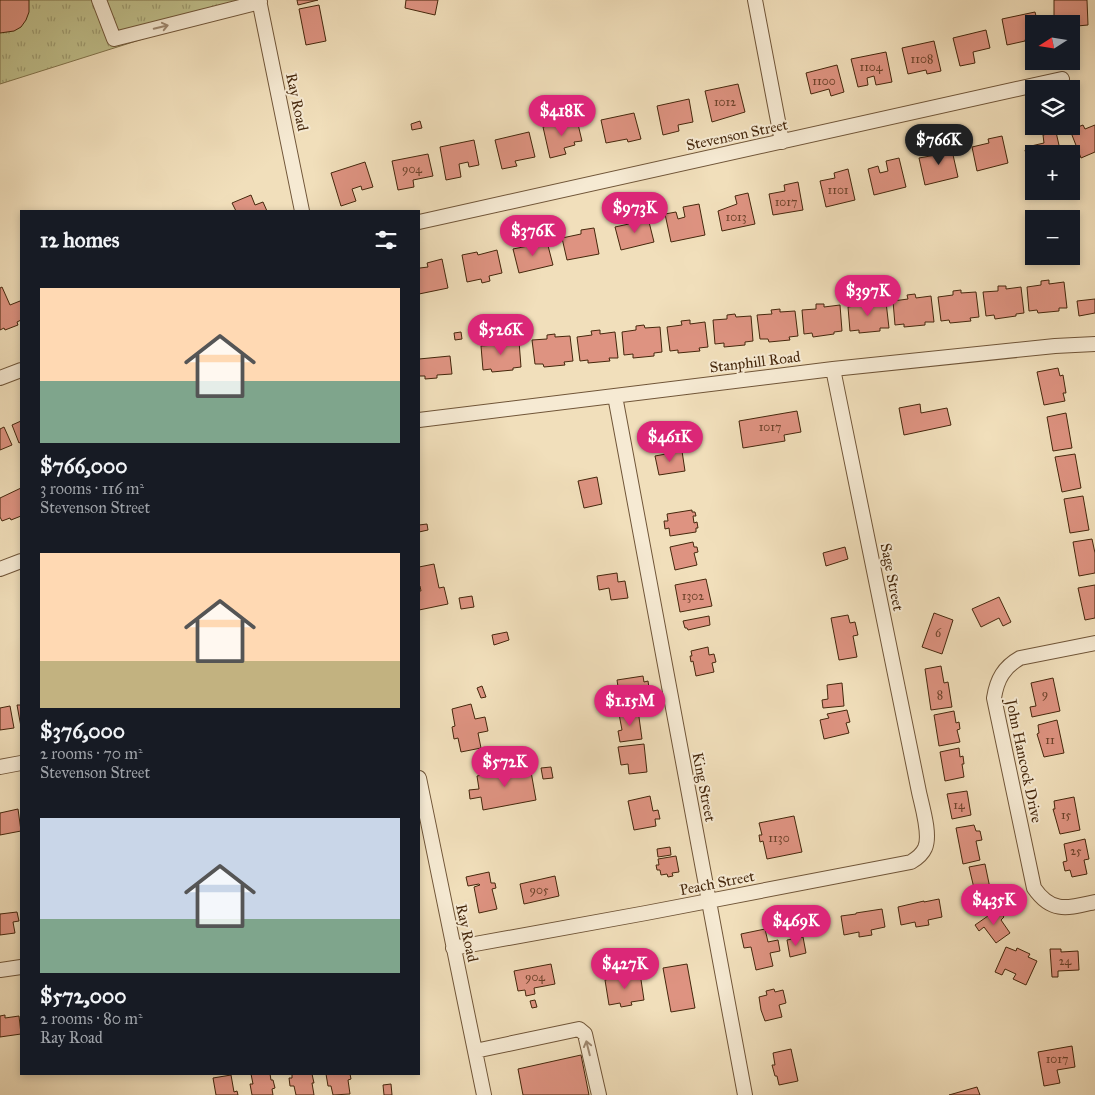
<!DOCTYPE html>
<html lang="en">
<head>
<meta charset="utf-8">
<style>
	:root { --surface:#171b24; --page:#242831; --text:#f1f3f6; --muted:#9ea1a6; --accent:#db2777 }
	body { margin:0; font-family:"IM FELL Great Primer",serif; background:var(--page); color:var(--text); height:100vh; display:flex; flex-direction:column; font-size:19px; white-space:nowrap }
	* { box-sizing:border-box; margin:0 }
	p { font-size:16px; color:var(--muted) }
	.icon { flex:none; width:28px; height:28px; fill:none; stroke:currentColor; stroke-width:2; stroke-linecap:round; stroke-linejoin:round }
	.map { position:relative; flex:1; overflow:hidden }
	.side { position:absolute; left:20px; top:210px; width:400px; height:865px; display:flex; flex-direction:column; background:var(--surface); border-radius:0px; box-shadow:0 2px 8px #0003 }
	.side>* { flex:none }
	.needle { width:32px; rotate:258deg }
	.fabs { position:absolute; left:1025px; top:15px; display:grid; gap:10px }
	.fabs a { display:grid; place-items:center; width:55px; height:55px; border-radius:0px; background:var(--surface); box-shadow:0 2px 8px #0003; font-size:25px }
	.price { position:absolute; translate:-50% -42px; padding:0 11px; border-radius:18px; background:var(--accent); color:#fff; font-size:16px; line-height:32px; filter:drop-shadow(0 1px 2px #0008) }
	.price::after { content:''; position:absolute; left:50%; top:30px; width:15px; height:11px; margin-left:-8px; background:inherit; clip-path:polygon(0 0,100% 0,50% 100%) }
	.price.active { background:#222; color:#fff }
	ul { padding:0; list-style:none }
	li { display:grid; align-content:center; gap:10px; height:265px; padding:0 20px }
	li span { display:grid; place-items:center; height:155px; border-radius:0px; color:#555 }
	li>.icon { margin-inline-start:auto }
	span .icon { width:90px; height:90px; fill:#fffc; stroke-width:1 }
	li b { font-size:21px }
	h2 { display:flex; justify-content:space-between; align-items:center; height:60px; padding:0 20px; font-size:21px }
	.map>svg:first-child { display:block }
	.park { fill:url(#park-tufts); stroke:#82744c }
	.building { fill:#de9381; stroke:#45270c }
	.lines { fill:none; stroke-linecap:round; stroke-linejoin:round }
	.minor-casing { stroke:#705538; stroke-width:16 }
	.minor { stroke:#f6ead3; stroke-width:14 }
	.oneway { stroke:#9e8870 }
	.labels { text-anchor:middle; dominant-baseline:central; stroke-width:4; stroke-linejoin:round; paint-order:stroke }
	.number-label { font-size:12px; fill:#6b4229 }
	.street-label { font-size:15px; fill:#45270c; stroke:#f6ead3 }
</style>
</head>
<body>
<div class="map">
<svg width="1095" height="1095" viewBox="0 0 1095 1095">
	<defs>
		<pattern id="park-tufts" width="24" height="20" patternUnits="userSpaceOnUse" patternTransform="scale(1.25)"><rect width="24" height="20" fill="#c0c08c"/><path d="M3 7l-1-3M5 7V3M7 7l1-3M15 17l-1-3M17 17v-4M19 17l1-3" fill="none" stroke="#9e9c71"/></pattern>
	</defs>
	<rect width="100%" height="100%" fill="#f1dfbb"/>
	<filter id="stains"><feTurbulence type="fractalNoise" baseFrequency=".004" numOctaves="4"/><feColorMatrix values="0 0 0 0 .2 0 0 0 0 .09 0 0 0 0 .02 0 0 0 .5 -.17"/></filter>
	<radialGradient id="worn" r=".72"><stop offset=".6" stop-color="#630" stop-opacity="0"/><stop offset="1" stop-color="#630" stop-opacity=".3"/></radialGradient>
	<path class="park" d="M 0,0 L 259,0 L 260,2 L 0,84 Z"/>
	<path class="building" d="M 0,0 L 29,0 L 29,12 L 26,20 L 21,27 L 14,31 L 0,33 Z
		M 297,0 L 318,0 L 298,5 Z
		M 406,0 L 438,0 L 435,15 L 405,8 Z
		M 1054,0 L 1087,0 L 1088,25 L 1077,26 L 1077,20 L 1071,20 L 1071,24 L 1054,24 Z
		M 319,5 L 326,41 L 306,45 L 299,9 Z
		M 1035,12 L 1038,24 L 1034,24 L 1034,35 L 1026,37 L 1025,41 L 1007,45 L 1002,19 Z
		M 986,30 L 990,48 L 973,52 L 975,63 L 960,66 L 953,38 Z
		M 934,41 L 941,71 L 927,74 L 926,70 L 908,74 L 902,48 Z
		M 886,52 L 892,82 L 876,85 L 874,76 L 867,78 L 868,85 L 858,87 L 851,59 Z
		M 837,65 L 844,92 L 831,96 L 829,89 L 811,94 L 806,73 Z
		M 738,84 L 745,112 L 712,122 L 705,91 Z
		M 689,99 L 693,122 L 678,125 L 679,131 L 663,135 L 657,106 Z
		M 634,113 L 641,139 L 628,142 L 627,139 L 606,143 L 601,120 Z
		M 577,120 L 582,141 L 574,142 L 575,145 L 564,148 L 566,154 L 550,158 L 543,127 Z
		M 420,121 L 422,128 L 412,130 L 411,124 Z
		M 1083,125 L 1085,129 L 1095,125 L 1095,152 L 1081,158 L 1070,130 Z
		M 529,132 L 535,157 L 515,161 L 517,166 L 502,169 L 495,140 Z
		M 1056,132 L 1061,154 L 1034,154 L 1034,168 L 1030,169 L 1025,150 L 1031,148 L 1031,146 L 1044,143 L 1043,135 Z
		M 1002,136 L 1008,163 L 977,171 L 972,147 L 989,143 L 988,139 Z
		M 474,140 L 479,165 L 469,167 L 468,162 L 459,164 L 461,177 L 446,180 L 440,147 Z
		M 951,146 L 958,177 L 925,185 L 919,158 L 936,155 L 935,150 Z
		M 428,154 L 433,176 L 413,180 L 414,187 L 398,190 L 392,161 Z
		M 899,158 L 906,187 L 874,195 L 868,169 L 878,166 L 880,173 L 888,171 L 886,161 Z
		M 365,162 L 373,187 L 362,190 L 361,186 L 352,189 L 356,201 L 341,206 L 331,173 Z
		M 848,169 L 855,200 L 826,207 L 820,181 L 835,178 L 834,173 Z
		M 798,182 L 803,210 L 773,215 L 769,194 L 785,191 L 784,185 Z
		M 748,193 L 755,224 L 722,231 L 718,211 L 737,204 L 735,196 Z
		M 251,195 L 255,205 L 263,202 L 267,211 L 236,211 L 232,203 Z
		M 699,204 L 705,235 L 671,242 L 665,214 L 676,212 L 678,219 L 685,217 L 683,207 Z
		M 647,214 L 654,242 L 621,250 L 615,227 L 638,222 L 638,217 Z
		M 594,228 L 599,254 L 567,260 L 562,238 L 581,234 L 581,230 Z
		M 546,238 L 553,265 L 519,273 L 513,249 L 538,244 L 537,240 Z
		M 497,250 L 502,273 L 489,276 L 490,281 L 482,283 L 481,279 L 467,282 L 462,255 L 477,252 L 478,255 Z
		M 442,259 L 448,288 L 419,294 L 419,267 L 420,268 L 428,267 L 427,263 Z
		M 1049,280 L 1049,284 L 1064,282 L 1067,308 L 1059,308 L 1059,311 L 1038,313 L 1037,310 L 1029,311 L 1027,287 L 1041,285 L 1041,281 Z
		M 998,286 L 1006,286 L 1006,289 L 1021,287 L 1024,313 L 1016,314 L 1016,316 L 995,319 L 994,315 L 986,316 L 983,292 L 998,291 Z
		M 2,287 L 10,305 L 20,301 L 21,303 L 21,320 L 17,322 L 18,325 L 5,330 L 4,328 L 0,330 L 0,288 Z
		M 961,290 L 961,293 L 976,292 L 979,317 L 970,318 L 971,321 L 950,323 L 949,320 L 941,321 L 938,297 L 953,295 L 953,291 Z
		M 915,294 L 916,298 L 931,296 L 934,322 L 925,322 L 925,325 L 904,327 L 904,324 L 895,325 L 893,301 L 908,299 L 907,295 Z
		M 1095,299 L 1095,313 L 1079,316 L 1077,301 Z
		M 871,300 L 871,304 L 886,302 L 889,328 L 880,328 L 880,331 L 859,333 L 859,330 L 850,331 L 848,307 L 863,305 L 862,301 Z
		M 816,304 L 824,304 L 824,307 L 840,305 L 842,331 L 834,332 L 834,334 L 813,337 L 812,333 L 804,334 L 802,310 L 816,309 Z
		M 780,309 L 780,312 L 795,311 L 798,336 L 789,337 L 790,340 L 769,342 L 768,339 L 760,339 L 757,315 L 772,314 L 771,310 Z
		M 735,314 L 736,317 L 751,316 L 753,341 L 745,342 L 745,345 L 724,347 L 724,343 L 715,344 L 713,320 L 727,319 L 727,315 Z
		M 690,320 L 690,324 L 705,322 L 708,347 L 699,348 L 700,351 L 678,353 L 678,350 L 670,351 L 667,327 L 682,325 L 681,321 Z
		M 644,325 L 645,328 L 660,327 L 662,352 L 654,353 L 654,356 L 633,358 L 633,354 L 624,355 L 622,332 L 636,330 L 636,326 Z
		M 600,330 L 600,334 L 615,332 L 618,358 L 609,358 L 610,361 L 588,363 L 588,360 L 580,361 L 577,337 L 592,335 L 591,331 Z
		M 461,332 L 462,339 L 455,340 L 454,333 Z
		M 555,334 L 555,337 L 570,336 L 573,361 L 564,362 L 565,365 L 544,367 L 543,364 L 535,364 L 532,340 L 547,339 L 547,335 Z
		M 503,339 L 503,343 L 519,341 L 521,367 L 513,368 L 513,370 L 492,372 L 491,369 L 483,370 L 481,346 L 495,345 L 495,340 Z
		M 450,356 L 452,374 L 437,375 L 437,378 L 425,379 L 425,376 L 419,376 L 419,359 Z
		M 1058,368 L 1060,376 L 1063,375 L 1066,393 L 1063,393 L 1065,401 L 1044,405 L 1037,372 Z
		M 920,404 L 921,413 L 947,408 L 951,425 L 904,435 L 899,408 Z
		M 797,411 L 801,432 L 784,435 L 785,441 L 743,448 L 739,421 Z
		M 1066,413 L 1072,448 L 1053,451 L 1047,417 Z
		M 21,421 L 21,442 L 19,443 L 12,425 Z
		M 4,427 L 12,445 L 0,450 L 0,429 Z
		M 682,451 L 685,471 L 659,475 L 655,456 Z
		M 1075,454 L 1081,488 L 1062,492 L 1055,457 Z
		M 597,477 L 602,504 L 584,508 L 578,481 Z
		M 21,488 L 21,516 L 11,520 L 10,518 L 2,521 L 0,517 L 0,498 Z
		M 1083,496 L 1089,530 L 1070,533 L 1064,499 Z
		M 692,510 L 692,512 L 695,512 L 696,516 L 693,516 L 694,523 L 697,522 L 698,528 L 696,528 L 696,532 L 670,536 L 669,528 L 665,529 L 664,521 L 668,521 L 667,514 Z
		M 427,524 L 428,530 L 419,532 L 419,525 Z
		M 1092,539 L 1095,553 L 1095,573 L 1079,576 L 1073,542 Z
		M 693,542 L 694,547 L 697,547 L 698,552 L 694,553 L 697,565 L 675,570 L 670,547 Z
		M 845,547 L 848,559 L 826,566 L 823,553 Z
		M 434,564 L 439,588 L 444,587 L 448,604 L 419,610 L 419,591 L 421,591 L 420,586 L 419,587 L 419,567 Z
		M 617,573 L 618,582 L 625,581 L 628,598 L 611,600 L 609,588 L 599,590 L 597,576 Z
		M 706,579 L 712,606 L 680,612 L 675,585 Z
		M 1095,585 L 1095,618 L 1085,620 L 1078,588 Z
		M 472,596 L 474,607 L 461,609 L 459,598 Z
		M 999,597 L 1011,622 L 1003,626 L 999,618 L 981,627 L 972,609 Z
		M 934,613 L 953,620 L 942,654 L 922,647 Z
		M 848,615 L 850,623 L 855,622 L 858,635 L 853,636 L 857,657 L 839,660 L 831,618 Z
		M 709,616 L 710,625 L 688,630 L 687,628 L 685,628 L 683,621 Z
		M 507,632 L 509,640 L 494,645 L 492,635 Z
		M 708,647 L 709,655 L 714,654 L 716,662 L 712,663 L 714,672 L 696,676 L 693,661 L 691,662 L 690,656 L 692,656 L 691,651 Z
		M 941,666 L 944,683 L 948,682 L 952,707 L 931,710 L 925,669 Z
		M 643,676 L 644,682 L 648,681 L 650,695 L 620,700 L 617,680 Z
		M 1053,678 L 1060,711 L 1032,717 L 1030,707 L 1036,706 L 1031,683 Z
		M 842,683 L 844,706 L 823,708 L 822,700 L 828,699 L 827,685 Z
		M 482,686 L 486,697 L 481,698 L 477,688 Z
		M 471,704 L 475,719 L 485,717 L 488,731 L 478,733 L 481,748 L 461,752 L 458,738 L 454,739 L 452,727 L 455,726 L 452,709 Z
		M 17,705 L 21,705 L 21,727 Z
		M 10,706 L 14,728 L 0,730 L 0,708 Z
		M 638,710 L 642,739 L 620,742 L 618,731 L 622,730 L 619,714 Z
		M 847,710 L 850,722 L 846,723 L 849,733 L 824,739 L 820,720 L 829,718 L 827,714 Z
		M 954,711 L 956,723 L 959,722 L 960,729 L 957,730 L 960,742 L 939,746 L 934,715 Z
		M 1057,720 L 1064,753 L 1044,757 L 1037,734 L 1039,733 L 1038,725 Z
		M 644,744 L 647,772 L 629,774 L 628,764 L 621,765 L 618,747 Z
		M 959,748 L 960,757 L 963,756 L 964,764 L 962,764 L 964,777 L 945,781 L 940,752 Z
		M 530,766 L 536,800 L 483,810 L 481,797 L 470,799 L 469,790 L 479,789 L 477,776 Z
		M 551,767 L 553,778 L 543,779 L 541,768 Z
		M 967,791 L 971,815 L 952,819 L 947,794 Z
		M 650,796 L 653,811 L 658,810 L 660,819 L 655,819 L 656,826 L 634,830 L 628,801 Z
		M 1074,797 L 1080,830 L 1060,834 L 1053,809 L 1055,809 L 1054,801 Z
		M 18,809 L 21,831 L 0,835 L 0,813 Z
		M 794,816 L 802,852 L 767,859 L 763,841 L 760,842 L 759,835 L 762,835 L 759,823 Z
		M 974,825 L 976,831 L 980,831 L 982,840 L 976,841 L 980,860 L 963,864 L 956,828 Z
		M 1085,839 L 1089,859 L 1084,860 L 1087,874 L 1072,877 L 1070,870 L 1065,871 L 1063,862 L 1067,861 L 1064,844 Z
		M 670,847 L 671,855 L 658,857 L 657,849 Z
		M 676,856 L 679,872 L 672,873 L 673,876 L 668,877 L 667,874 L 661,875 L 660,870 L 657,870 L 656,865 L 659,865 L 658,859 Z
		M 985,864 L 992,898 L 977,901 L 969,867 Z
		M 489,872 L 491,883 L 495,883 L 496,888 L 492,889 L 497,909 L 479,913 L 474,887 L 480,885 L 479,884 L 468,886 L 466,877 Z
		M 555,876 L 559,896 L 524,904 L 520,884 Z
		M 939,899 L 942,917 L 928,920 L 929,925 L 916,927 L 915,922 L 901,925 L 898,907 L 924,901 L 924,902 Z
		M 882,909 L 885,927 L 871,930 L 872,935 L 859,937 L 859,932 L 844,935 L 841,916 L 856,914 L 856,913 Z
		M 998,909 L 1004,917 L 1001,920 L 1010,933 L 996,943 L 984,927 L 979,931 L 975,925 Z
		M 17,912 L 19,921 L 13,922 L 15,933 L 0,935 L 0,914 Z
		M 812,920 L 814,931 L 803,933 L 801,922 Z
		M 765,929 L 768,942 L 778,940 L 780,951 L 770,953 L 773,966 L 756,970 L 751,947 L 744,948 L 741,934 Z
		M 803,937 L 806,953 L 790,957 L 787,940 Z
		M 1006,947 L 1016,951 L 1017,948 L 1030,954 L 1028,957 L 1037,961 L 1026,985 L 1013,979 L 1016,974 L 1005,969 L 1002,975 L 995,972 Z
		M 1050,949 L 1061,949 L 1061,952 L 1078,951 L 1079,970 L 1058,971 L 1058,977 L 1052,977 Z
		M 551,964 L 555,984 L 534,988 L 535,994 L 526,996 L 525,990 L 518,991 L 514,971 Z
		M 687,964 L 695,1008 L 671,1012 L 663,968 Z
		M 640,973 L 644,1000 L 631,1002 L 632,1005 L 621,1007 L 620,1003 L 609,1005 L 605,980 Z
		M 774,989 L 775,992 L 783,990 L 786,1003 L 779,1005 L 782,1017 L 765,1021 L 761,1010 L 759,997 L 767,995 L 766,991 Z
		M 535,1000 L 537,1007 L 532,1008 L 530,1001 Z
		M 5,1015 L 5,1018 L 19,1016 L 21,1034 L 0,1037 L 0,1016 Z
		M 1072,1046 L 1075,1067 L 1057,1070 L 1060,1083 L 1044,1086 L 1038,1052 Z
		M 791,1049 L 798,1081 L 779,1085 L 777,1076 L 775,1076 L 772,1065 L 775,1065 L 773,1053 Z
		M 581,1055 L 589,1095 L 523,1095 L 518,1069 Z
		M 251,1074 L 270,1074 L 271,1080 L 273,1080 L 275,1088 L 272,1089 L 273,1095 L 252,1095 L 250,1084 L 253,1084 Z
		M 292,1074 L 312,1074 L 314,1083 L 312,1083 L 314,1095 L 296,1095 L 294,1086 L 290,1086 L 289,1078 L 292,1078 Z
		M 326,1074 L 350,1074 L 351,1079 L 348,1080 L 350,1094 L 333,1095 L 331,1086 L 328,1086 Z
		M 231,1075 L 234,1092 L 237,1091 L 238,1095 L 216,1095 L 213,1078 Z
		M 391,1084 L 392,1095 L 384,1095 L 383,1085 Z
		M 977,1087 L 980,1095 L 949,1095 Z"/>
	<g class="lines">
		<defs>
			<path id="minor" d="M 99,0 L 114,39 L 260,2
				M 259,0 L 302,211
				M 755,0 L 782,142
				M 419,222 L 1062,79
				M 0,378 L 21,370
				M 615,396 L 745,1095
				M 419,420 L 833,369 L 1055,346 L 1095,344
				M 0,569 L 21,561
				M 1095,643 L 1020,658 C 1004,667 997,679 994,698 L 1034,888 C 1052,914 1068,908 1095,902
				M 0,767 L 21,763
				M 419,778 L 484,1095
				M 453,948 L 646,913 L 911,862 C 916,859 922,855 925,848 C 931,835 922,806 919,792 L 833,369
				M 0,970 L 21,967
				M 475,1051 L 579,1029 L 585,1034 L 599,1095"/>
		</defs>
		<use href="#minor" class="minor-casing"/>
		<use href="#minor" class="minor"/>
	</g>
	<defs><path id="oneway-shaft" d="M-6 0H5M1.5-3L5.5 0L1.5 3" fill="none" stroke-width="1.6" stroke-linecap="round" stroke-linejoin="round" transform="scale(1.25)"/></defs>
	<g class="oneway">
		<use href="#oneway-shaft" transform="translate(161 27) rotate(-14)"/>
		<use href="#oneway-shaft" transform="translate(588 1048) rotate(-104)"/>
	</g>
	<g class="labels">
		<g class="number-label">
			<text x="922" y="59">1108</text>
			<text x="871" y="67">1104</text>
			<text x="824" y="81">1100</text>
			<text x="725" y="102">1012</text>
			<text x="412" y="169">904</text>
			<text x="838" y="190">1101</text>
			<text x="786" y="202">1017</text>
			<text x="736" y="217">1013</text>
			<text x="770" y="427">1017</text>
			<text x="693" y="596">1302</text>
			<text x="938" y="633">6</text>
			<text x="1045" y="694">9</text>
			<text x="940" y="695">8</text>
			<text x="1050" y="740">11</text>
			<text x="959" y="805">14</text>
			<text x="1066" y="815">15</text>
			<text x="779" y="838">1130</text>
			<text x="1076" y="851">25</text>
			<text x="539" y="890">905</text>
			<text x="1065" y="961">24</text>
			<text x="535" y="977">904</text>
			<text x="1057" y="1059">1017</text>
		</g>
		<g class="street-label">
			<text transform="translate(297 102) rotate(78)">Ray Road</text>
			<text transform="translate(737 135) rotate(-12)">Stevenson Street</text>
			<text transform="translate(755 362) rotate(-7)">Stanphill Road</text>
			<text transform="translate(892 577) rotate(79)">Sage Street</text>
			<text transform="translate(1024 761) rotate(78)">John Hancock Drive</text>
			<text transform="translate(704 787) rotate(79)">King Street</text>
			<text transform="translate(717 883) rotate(-11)">Peach Street</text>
			<text transform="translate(467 933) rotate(78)">Ray Road</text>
		</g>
	</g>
	<rect width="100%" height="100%" filter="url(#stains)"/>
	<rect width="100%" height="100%" fill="url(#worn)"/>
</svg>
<div class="fabs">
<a><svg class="needle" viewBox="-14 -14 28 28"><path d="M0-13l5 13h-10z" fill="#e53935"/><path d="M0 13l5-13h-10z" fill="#9ea1a6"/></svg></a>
<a><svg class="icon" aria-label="layers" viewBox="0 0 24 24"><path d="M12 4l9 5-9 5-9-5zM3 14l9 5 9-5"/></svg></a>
<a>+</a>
<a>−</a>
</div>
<b class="price" style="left:562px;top:137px">$418K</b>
<b class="price active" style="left:939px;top:166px">$766K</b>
<b class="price" style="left:635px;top:234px">$973K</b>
<b class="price" style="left:533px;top:257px">$376K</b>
<b class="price" style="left:868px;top:317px">$397K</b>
<b class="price" style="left:501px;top:356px">$526K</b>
<b class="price" style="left:670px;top:463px">$461K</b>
<b class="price" style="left:630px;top:727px">$1.15M</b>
<b class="price" style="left:505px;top:788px">$572K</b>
<b class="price" style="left:994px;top:926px">$435K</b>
<b class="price" style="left:796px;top:947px">$469K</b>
<b class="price" style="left:625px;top:990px">$427K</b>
<section class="side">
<h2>12 homes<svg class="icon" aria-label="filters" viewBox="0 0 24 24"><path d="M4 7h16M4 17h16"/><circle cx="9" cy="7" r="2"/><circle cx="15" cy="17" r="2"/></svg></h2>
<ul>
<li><span style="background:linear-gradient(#ffd9b3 60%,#7fa58c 0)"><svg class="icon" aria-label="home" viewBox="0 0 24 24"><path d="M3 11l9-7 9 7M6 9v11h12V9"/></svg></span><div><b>$766,000</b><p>3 rooms · 116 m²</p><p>Stevenson Street</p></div></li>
<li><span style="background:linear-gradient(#ffd9b3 70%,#c2b280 0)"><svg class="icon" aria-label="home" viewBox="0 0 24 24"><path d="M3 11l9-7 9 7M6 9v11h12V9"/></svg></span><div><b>$376,000</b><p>2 rooms · 70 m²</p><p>Stevenson Street</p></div></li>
<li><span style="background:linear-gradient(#c9d6e8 65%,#7fa58c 0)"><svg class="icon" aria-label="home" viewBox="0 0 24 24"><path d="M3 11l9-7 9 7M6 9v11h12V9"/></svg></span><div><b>$572,000</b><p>2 rooms · 80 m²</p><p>Ray Road</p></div></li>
</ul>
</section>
</div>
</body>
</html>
